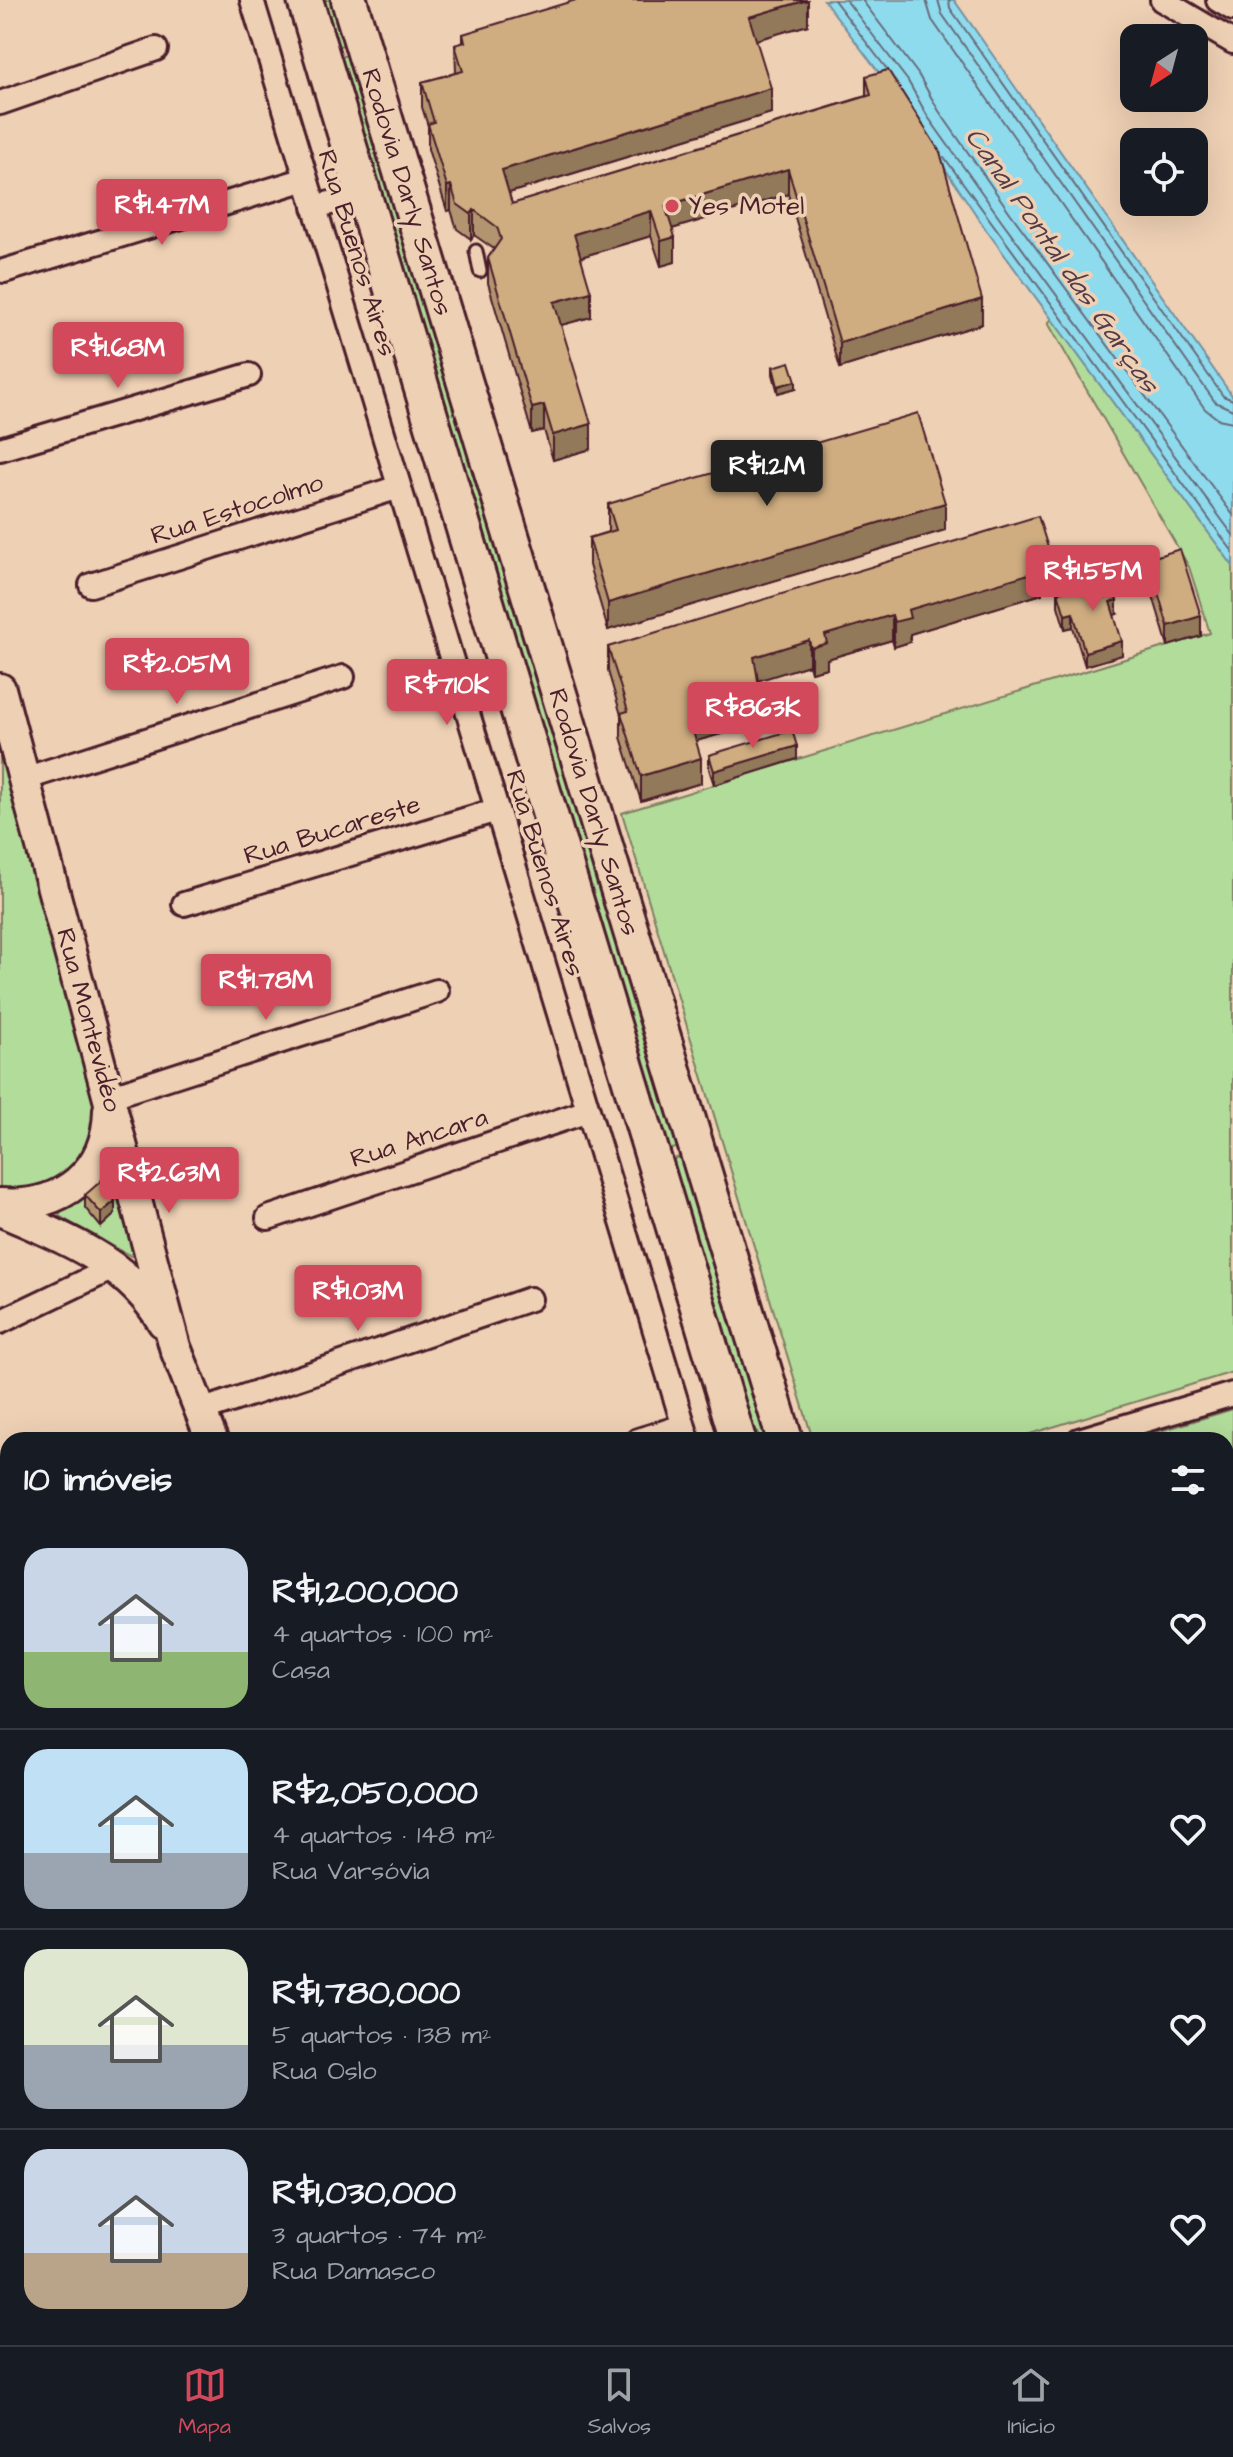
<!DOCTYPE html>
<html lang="pt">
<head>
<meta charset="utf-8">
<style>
	:root { --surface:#171b24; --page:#20242c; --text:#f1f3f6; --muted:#9ea1a6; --line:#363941; --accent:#d1495b }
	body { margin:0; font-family:"Architects Daughter",sans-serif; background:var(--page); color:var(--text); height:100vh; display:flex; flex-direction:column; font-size:30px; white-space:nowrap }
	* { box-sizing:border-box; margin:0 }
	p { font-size:26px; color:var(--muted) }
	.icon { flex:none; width:44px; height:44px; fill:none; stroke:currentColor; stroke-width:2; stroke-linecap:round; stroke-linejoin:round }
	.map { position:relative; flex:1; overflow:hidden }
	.details { position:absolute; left:0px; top:1432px; width:1234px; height:914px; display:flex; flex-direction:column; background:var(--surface); border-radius:24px 24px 0 0; box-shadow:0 8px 32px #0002 }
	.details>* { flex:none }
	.needle { width:52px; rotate:216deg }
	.buttons { position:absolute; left:1120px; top:24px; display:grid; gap:16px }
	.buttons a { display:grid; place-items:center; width:88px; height:88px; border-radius:16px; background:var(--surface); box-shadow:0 8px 32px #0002; font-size:40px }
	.price { position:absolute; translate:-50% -68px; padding:0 18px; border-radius:8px; background:var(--accent); color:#fff; font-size:26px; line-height:52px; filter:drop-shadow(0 2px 4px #0008) }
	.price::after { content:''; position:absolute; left:50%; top:48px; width:24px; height:18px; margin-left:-12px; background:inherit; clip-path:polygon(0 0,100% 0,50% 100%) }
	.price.current { background:#222; color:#fff }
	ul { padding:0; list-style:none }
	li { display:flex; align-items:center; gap:24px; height:200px; padding:0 24px }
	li+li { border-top:2px solid var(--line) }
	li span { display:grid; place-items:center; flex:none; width:224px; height:160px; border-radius:24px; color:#555 }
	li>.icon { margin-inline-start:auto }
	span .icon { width:96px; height:96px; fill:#fffc; stroke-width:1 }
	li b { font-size:34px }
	h2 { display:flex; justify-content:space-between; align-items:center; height:96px; padding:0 24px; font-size:34px }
	.dock { display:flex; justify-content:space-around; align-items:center; height:112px; border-top:2px solid var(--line); background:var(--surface); font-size:22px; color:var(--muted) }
	.dock a { display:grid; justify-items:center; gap:4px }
	.dock .current { color:var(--accent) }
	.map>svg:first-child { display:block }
	.green { fill:#b2dc9a; stroke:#7e7e62; stroke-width:2 }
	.water { fill:#8fdbee; stroke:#7390a0; stroke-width:2 }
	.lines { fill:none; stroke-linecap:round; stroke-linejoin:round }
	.shore { stroke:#666a79; stroke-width:2 }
	.lane-casing { stroke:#4a1f2b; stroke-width:17 }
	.street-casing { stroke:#4a1f2b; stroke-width:28 }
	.secondary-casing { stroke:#4a1f2b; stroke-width:36 }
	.primary-casing { stroke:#4a1f2b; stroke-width:40 }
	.lane { stroke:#eed0b4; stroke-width:11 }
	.street { stroke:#eed0b4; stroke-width:22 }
	.secondary { stroke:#eed0b4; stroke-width:30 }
	.primary { stroke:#eed0b4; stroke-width:34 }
	.wall { fill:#b2956f; stroke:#4a1f2b; stroke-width:2 }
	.shaded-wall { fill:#91795a; stroke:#4a1f2b; stroke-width:2 }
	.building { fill:#cfad81; stroke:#4a1f2b; stroke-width:2 }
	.poi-dot { fill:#d1495b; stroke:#eed0b4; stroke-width:3 }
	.labels { text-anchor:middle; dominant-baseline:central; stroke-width:7; stroke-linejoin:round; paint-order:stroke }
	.street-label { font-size:26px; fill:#4a1f2b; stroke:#eed0b4 }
	.poi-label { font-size:26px; fill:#4a1f2b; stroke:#eed0b4; text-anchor:start }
	.water-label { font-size:28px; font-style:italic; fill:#543b48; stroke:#eed0b4 }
</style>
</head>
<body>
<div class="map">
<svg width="1233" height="2345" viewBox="0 0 1233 2345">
	<rect width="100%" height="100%" fill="#eed0b4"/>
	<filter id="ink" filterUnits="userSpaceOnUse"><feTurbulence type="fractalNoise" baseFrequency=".0125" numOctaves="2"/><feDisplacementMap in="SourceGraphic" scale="16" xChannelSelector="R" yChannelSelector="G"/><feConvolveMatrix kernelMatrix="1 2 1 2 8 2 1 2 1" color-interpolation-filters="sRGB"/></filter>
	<g filter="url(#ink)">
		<path class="green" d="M 317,0 L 338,0 L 351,43 L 331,48 Z
			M 354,53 L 684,1146 L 664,1151 L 334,59 Z
			M 1052,319 L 1233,566 L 1233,1372 L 1010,1440 L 813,1440 L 622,813 L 1210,633 L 1189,567 L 1048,323 Z
			M 0,738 L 94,1090 C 97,1132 87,1172 44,1187 C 31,1192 13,1190 0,1191 Z
			M 686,1155 L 772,1440 L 763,1440 L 745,1418 L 667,1161 Z
			M 113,1169 L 137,1251 L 131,1256 L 59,1216 L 62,1210 L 89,1195 Z
			M 1233,1409 L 1233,1851 L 1226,1850 L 1226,1440 L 1131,1440 Z"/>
		<path class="water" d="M 824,0 L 954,0 L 1233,397 L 1233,566 L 987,231 L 893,91 Z"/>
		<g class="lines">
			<path class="shore" d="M 834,0 L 886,68
				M 846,0 L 908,81 L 928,117 L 1002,221 L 1233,535
				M 862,0 L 918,74 L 939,111 L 1011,214 L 1233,515
				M 926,0 L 932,20 L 1205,409 L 1218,419 L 1233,422
				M 938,0 L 942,14 L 1215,402 L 1233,410
				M 949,0 L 950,8 L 1223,396 L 1233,400
				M 944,157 L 1233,552"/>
			<defs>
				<path id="lane" d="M 476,251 L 480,271
					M 1082,2338 L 1154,2345"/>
				<path id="street" d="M 252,0 L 688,1440
					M 1162,0 L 1233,42
					M 1218,0 L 1233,9
					M 0,103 L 156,49
					M 314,207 L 363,195
					M 4,271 L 306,179
					M 0,449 L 249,375
					M 91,585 L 399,487
					M 24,779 L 343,677
					M 184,904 L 497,810
					M 109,1097 L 437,991
					M 268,1218 L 588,1111
					M 0,1322 L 115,1267
					M 201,1411 L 530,1299
					M 638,1440 L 683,1426
					M 1079,1440 L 1233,1394
					M 0,1499 L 8,1495
					M 0,1684 L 8,1680
					M 0,1856 L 8,1851
					M 0,2024 L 8,2020
					M 0,2226 L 8,2223
					M 0,2257 L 8,2278
					M 211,2338 L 213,2345
					M 390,2338 L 393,2345
					M 964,2338 L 966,2345
					M 610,2345 L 628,2338"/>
				<path id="secondary" d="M 0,689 L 175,1347 L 212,1440
					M 0,1204 C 61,1209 108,1173 109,1110
					M 0,1210 C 62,1238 127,1260 163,1322
					M 581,2338 L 584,2345"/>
				<path id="primary" d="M 305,0 L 738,1440
					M 349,0 L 785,1440
					M 1014,2338 L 1016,2345
					M 1057,2338 L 1059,2345"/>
			</defs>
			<use href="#lane" class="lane-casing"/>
			<use href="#street" class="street-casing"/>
			<use href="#secondary" class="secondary-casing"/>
			<use href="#primary" class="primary-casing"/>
			<use href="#lane" class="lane"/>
			<use href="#street" class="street"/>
			<use href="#secondary" class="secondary"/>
			<use href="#primary" class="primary"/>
		</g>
		<path class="wall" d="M 808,25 L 756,39 L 771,113 L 509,193 L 512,204 L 866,96 L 866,76 L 982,324 L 840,368 L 788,194 L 672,229 L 675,262 L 661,266 L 651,236 L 581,257 L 591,317 L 561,325 L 591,449 L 553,460 L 544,430 L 532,433 L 488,283 L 488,258 L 494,249 L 474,235 L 471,239 L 457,229 L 451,210 L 447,211 L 428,149 L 428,126 L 422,107 L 422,82 L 456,73 L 455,45 L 463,43 L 463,34 Z
			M 773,367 L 796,388 L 778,393 L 773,374 Z
			M 608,504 L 945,530 L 608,630 L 589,565 L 589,538 L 608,532 Z
			M 1148,559 L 1201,636 L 1168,646 L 1148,579 Z
			M 1049,576 L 1042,578 L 1042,594 L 910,634 L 910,642 L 894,647 L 892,640 L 827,659 L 827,668 L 811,672 L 809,665 L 758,680 L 761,723 L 696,741 L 701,783 L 641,801 L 621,737 L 621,715 L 608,671 L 608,647 Z
			M 1058,592 L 1117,614 L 1114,615 L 1122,655 L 1085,666 L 1073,627 L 1065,629 L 1058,606 Z
			M 709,755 L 797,759 L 714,785 L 709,769 Z
			M 85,1195 L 115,1214 L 101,1227 L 85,1208 Z
			M 1226,1833 L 1233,1833 L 1233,1926 L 1226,1925 Z
			M 1226,2108 L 1233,2109 L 1233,2309 L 1226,2308 Z"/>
		<path class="shaded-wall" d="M 808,0 L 808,25 L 749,42 L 749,17 Z
			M 771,88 L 771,113 L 502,195 L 502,170 Z
			M 788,169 L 788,194 L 665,231 L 665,206 Z
			M 451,185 L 451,210 L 447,211 L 447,186 Z
			M 474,210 L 474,235 L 471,239 L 471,214 Z
			M 651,211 L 651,236 L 574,259 L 574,234 Z
			M 675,237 L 675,262 L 661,266 L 661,241 Z
			M 591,292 L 591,317 L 554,327 L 554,302 Z
			M 982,299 L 982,324 L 840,368 L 840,343 Z
			M 796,381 L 796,388 L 778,393 L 778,386 Z
			M 544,405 L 544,430 L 532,433 L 532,408 Z
			M 591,424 L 591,449 L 553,460 L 553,435 Z
			M 945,503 L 945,530 L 608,630 L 608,603 Z
			M 1049,551 L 1049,576 L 1042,578 L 1042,594 L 910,634 L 910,642 L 894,647 L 894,622 L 908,610 L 1037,554 Z
			M 1117,600 L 1117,614 L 1110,616 L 1110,602 Z
			M 1073,613 L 1073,627 L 1065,629 L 1065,615 Z
			M 892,615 L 892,640 L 827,659 L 827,668 L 811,672 L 811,648 L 825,635 Z
			M 1201,616 L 1201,636 L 1168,646 L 1168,626 Z
			M 809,640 L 809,665 L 754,682 L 754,657 Z
			M 1122,641 L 1122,655 L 1085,666 L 1085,652 Z
			M 761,698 L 761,723 L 689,743 L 689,718 Z
			M 797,746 L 797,759 L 714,785 L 714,771 Z
			M 701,758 L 701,783 L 641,801 L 641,776 Z
			M 115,1201 L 115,1214 L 101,1227 L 101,1213 Z"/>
		<path class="building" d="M 576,0 L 807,0 L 749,17 L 771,88 L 502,170 L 512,204 L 871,95 L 866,76 L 888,70 L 940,152 L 982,299 L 840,343 L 788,169 L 665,206 L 675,237 L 661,241 L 651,211 L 574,234 L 591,292 L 554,302 L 591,424 L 553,435 L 544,405 L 532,408 L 488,258 L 501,239 L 497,227 L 474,210 L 471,214 L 457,204 L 451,185 L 447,186 L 428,124 L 434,122 L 422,82 L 463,71 L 455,45 L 465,42 L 463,34 Z
			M 790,362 L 796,381 L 778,386 L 773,367 Z
			M 918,413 L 945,503 L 608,603 L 589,538 L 616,530 L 608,504 Z
			M 1038,516 L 1049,551 L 1037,554 L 1042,570 L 908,610 L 910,618 L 894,622 L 892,615 L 825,635 L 827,643 L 811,648 L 809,640 L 754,657 L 761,698 L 689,718 L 701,758 L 641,776 L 621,713 L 628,711 L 608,647 Z
			M 1180,549 L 1201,616 L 1168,626 L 1148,559 Z
			M 1110,577 L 1117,600 L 1110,602 L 1122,641 L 1085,652 L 1073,613 L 1065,615 L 1058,592 Z
			M 792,730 L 797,746 L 714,771 L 709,755 Z
			M 100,1182 L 115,1201 L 101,1213 L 85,1195 Z
			M 1226,1833 L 1233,1833 L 1233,1905 L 1226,1905 Z
			M 1226,2108 L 1233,2109 L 1233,2288 L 1226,2288 Z
			M 641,2338 L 938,2338 L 940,2345 L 624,2345 Z"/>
	</g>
	<circle class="poi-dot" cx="672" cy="206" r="8"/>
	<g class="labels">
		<g class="street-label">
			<text transform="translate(407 192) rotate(73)">Rodovia Darly Santos</text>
			<text transform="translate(357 253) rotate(73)">Rua Buenos Aires</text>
			<text transform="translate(237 509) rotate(-18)">Rua Estocolmo</text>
			<text transform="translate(594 812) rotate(73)">Rodovia Darly Santos</text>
			<text transform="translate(332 830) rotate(-17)">Rua Bucareste</text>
			<text transform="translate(545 873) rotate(73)">Rua Buenos Aires</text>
			<text transform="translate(89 1020) rotate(75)">Rua Montevidéo</text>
			<text transform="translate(419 1138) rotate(-18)">Rua Ancara</text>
		</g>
		<g class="poi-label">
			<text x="688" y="206">Yes Motel</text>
		</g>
		<g class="water-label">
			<text transform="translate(1062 260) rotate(55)">Canal Pontal das Garças</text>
		</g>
	</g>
</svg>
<div class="buttons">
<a><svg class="needle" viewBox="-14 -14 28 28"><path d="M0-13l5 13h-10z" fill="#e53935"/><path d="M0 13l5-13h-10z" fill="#9ea1a6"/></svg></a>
<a><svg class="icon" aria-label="locate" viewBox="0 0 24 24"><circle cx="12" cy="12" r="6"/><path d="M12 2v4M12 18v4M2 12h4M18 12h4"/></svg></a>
</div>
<b class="price" style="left:162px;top:247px">R$1.47M</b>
<b class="price" style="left:118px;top:390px">R$1.68M</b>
<b class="price current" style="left:767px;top:508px">R$1.2M</b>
<b class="price" style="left:1093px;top:613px">R$1.55M</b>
<b class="price" style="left:177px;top:706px">R$2.05M</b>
<b class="price" style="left:447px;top:727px">R$710K</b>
<b class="price" style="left:753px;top:750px">R$863K</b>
<b class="price" style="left:266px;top:1022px">R$1.78M</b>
<b class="price" style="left:169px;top:1215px">R$2.63M</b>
<b class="price" style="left:358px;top:1333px">R$1.03M</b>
<section class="details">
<h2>10 imóveis<svg class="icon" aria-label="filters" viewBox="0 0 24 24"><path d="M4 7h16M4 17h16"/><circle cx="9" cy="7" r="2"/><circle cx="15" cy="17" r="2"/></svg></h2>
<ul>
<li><span style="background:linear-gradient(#c9d6e8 65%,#8fb573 0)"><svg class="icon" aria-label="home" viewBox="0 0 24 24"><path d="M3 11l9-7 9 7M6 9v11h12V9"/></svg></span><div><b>R$1,200,000</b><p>4 quartos · 100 m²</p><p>Casa</p></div><svg class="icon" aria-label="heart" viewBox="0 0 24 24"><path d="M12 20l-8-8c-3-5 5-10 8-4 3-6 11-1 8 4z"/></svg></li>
<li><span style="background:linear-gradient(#bfe0f5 65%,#9aa5b1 0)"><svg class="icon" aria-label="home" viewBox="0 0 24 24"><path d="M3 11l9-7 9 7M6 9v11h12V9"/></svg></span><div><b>R$2,050,000</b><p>4 quartos · 148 m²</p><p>Rua Varsóvia</p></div><svg class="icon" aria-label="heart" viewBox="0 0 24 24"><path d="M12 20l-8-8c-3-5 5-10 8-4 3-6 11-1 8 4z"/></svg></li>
<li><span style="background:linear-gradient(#dfe7d0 60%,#9aa5b1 0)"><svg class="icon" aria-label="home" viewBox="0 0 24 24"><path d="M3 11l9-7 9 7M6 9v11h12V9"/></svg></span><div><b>R$1,780,000</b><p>5 quartos · 138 m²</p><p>Rua Oslo</p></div><svg class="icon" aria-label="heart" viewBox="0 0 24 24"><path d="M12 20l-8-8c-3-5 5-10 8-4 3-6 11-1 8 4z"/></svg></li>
<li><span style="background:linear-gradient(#c9d6e8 65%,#b9a48a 0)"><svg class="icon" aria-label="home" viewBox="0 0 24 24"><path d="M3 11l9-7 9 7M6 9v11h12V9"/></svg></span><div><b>R$1,030,000</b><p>3 quartos · 74 m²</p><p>Rua Damasco</p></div><svg class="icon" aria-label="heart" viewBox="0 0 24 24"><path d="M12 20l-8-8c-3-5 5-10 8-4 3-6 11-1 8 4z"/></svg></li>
</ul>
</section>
</div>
<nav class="dock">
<a class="current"><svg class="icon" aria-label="map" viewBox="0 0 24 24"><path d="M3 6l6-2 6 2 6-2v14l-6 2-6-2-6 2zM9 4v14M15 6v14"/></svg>Mapa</a>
<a><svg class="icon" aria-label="saved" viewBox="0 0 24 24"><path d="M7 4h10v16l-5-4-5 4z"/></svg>Salvos</a>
<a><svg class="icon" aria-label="home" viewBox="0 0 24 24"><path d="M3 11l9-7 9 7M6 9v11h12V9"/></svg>Início</a>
</nav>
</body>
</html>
